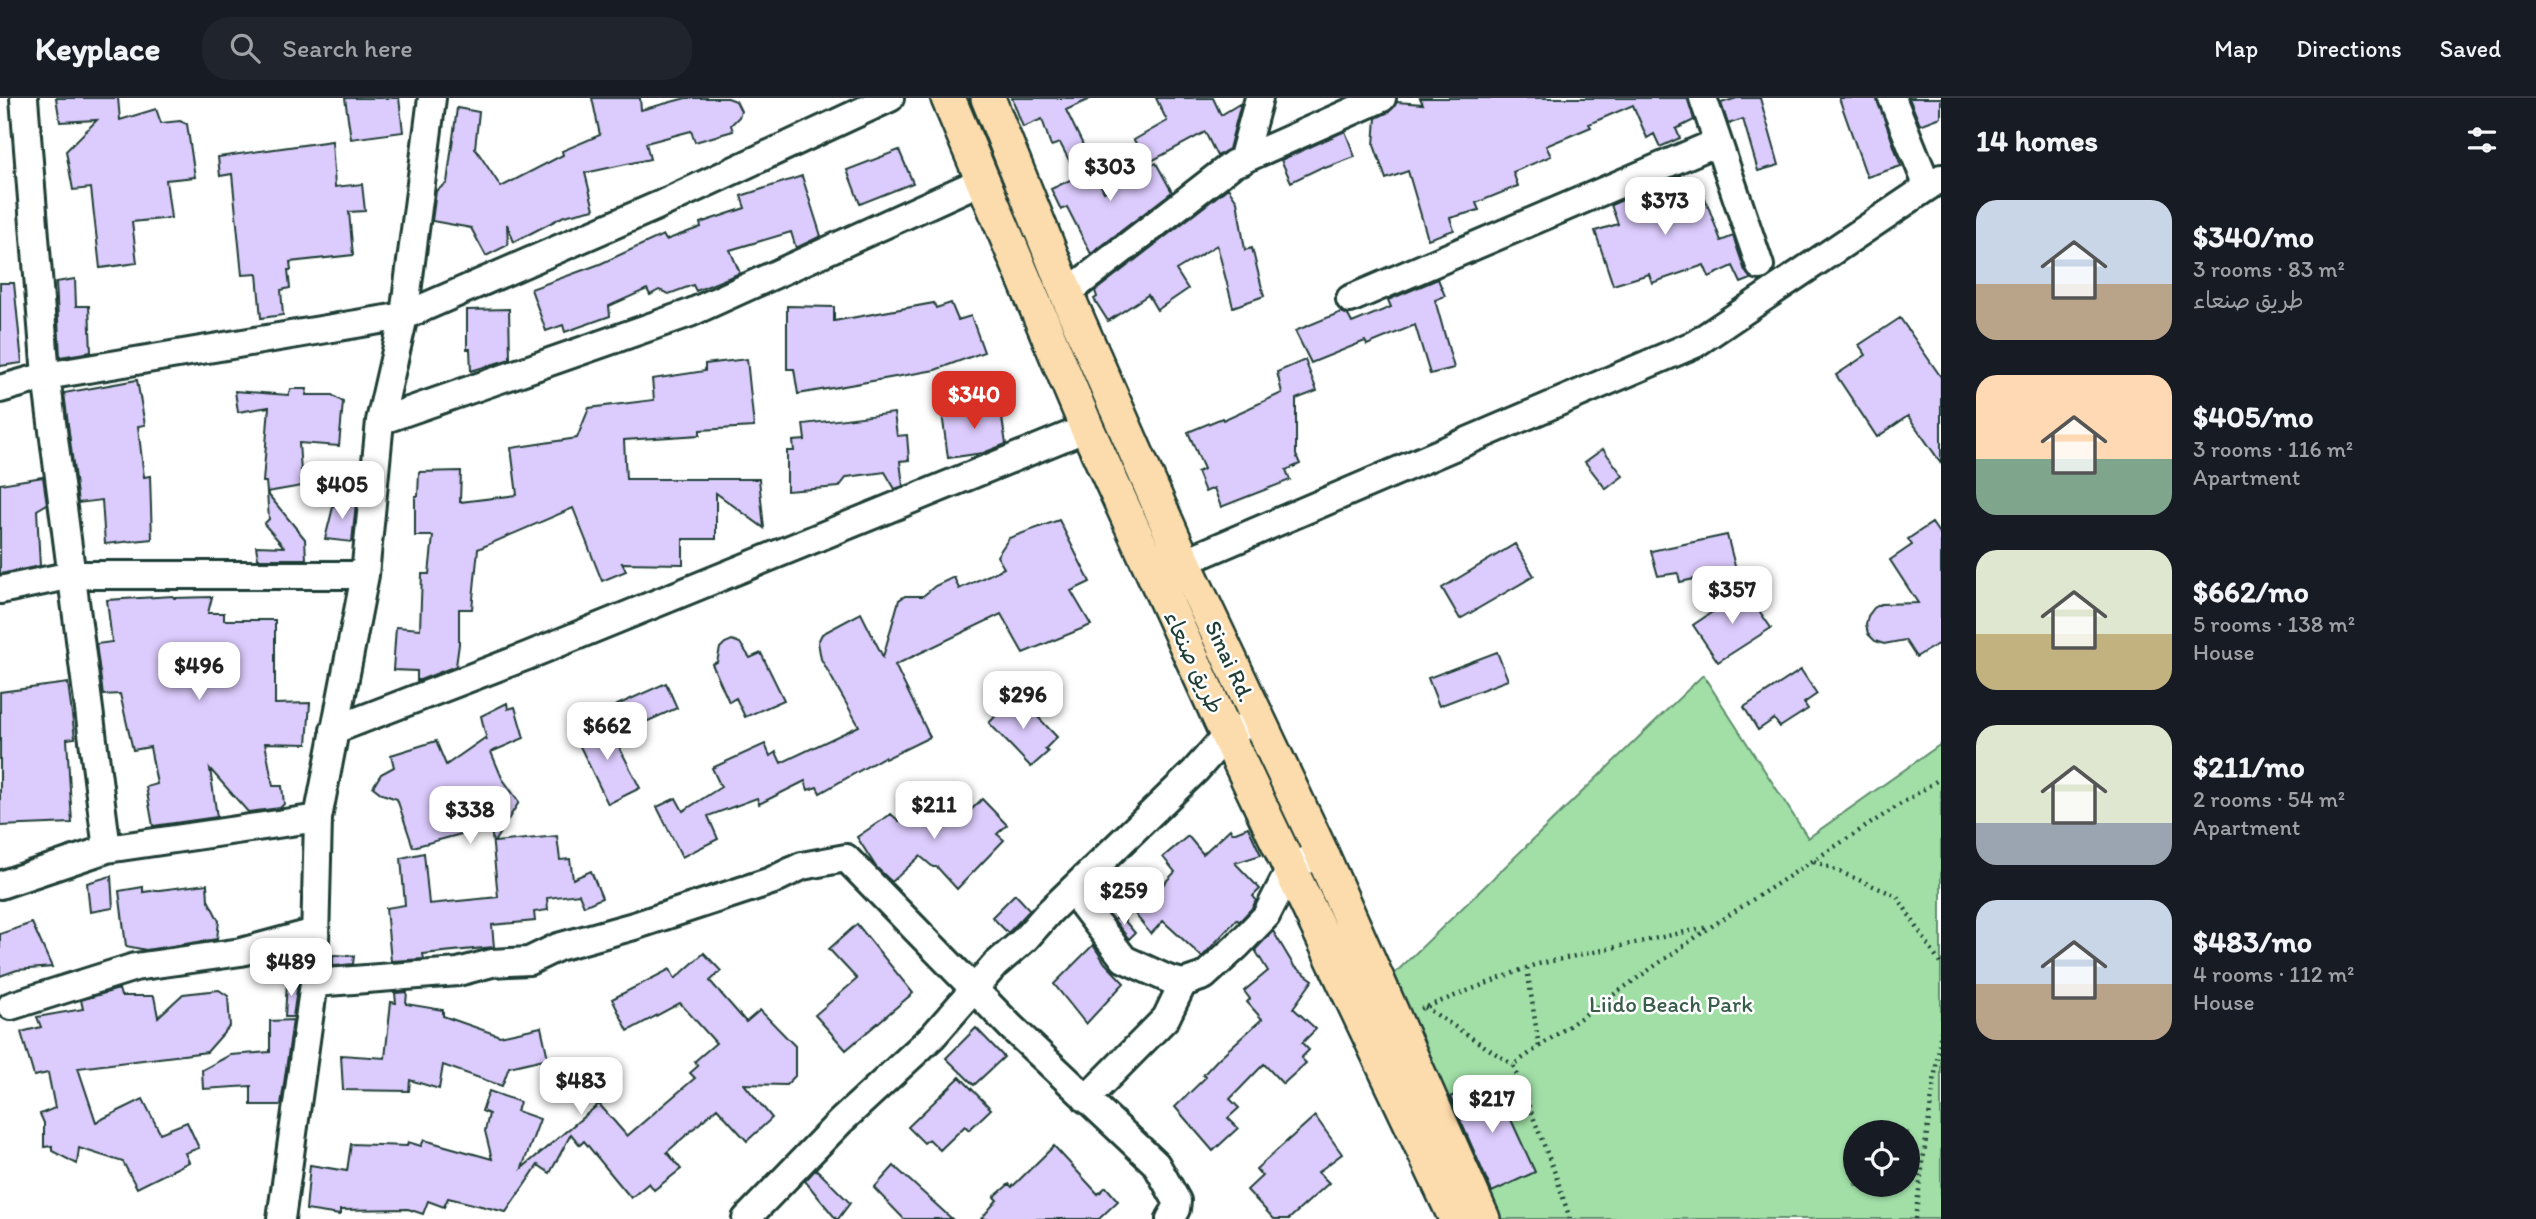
<!DOCTYPE html>
<html lang="en">
<head>
<meta charset="utf-8">
<style>
	:root { --surface:#171b24; --page:#20242c; --text:#f1f3f6; --muted:#9ea1a6; --line:#363941; --accent:#d93025 }
	body { margin:0; font-family:Itim,"Playpen Sans Arabic",sans-serif; background:var(--page); color:var(--text); height:100vh; display:flex; flex-direction:column; font-size:26px; white-space:nowrap }
	* { box-sizing:border-box; margin:0 }
	p { font-size:23px; color:var(--muted) }
	.icon { flex:none; width:38px; height:38px; fill:none; stroke:currentColor; stroke-width:2; stroke-linecap:round; stroke-linejoin:round }
	.map { position:relative; flex:1; overflow:hidden }
	.panel { display:flex; flex-direction:column; background:var(--surface); width:595px }
	.panel>* { flex:none }
	.buttons { position:absolute; left:1843px; top:1022px; display:grid; gap:14px }
	.buttons a { display:grid; place-items:center; width:77px; height:77px; border-radius:50%; background:var(--surface); box-shadow:0 2px 5px #0004; font-size:35px }
	.price { position:absolute; translate:-50% -60px; padding:0 16px; border-radius:14px; background:#fff; color:#222; font-size:23px; line-height:46px; filter:drop-shadow(0 2px 4px #0008) }
	.price::after { content:''; position:absolute; left:50%; top:42px; width:21px; height:16px; margin-left:-10px; background:inherit; clip-path:polygon(0 0,100% 0,50% 100%) }
	.price.selected { background:var(--accent); color:#fff }
	ul { padding:0; list-style:none }
	li { display:flex; align-items:center; gap:21px; height:175px; padding:0 35px }
	li span { display:grid; place-items:center; flex:none; width:196px; height:140px; border-radius:21px; color:#555 }
	li>.icon { margin-inline-start:auto }
	span .icon { width:84px; height:84px; fill:#fffc; stroke-width:1 }
	li b { font-size:30px }
	h2 { display:flex; justify-content:space-between; align-items:center; height:84px; padding:0 35px; font-size:30px }
	header { display:flex; align-items:center; gap:42px; box-sizing:border-box; height:98px; padding:0 35px; background:var(--surface); border-bottom:2px solid var(--line) }
	header strong { font-size:33px }
	nav { display:flex; gap:38px; margin-inline-start:auto; font-size:24px }
	.search { width:490px; height:63px; background:var(--page); display:flex; align-items:center; gap:18px; box-sizing:border-box; padding:0 24px; border-radius:28px; color:var(--muted); font-size:26px }
	main { display:flex; flex:1; min-height:0 }
	.map>svg:first-child { display:block }
	.green { fill:#a1dfa7; stroke:#608e6e; stroke-width:2; fill-rule:evenodd }
	.building { fill:#dccbfd; stroke:#1f3d34; stroke-width:2 }
	.lines { fill:none; stroke-linecap:round; stroke-linejoin:round }
	.minor-casing { stroke:#1f3d34; stroke-width:32 }
	.major-casing { stroke:#1f3d34; stroke-width:38 }
	.path { stroke:#1f3d34; stroke-width:4.5; stroke-dasharray:2 5; stroke-linecap:butt }
	.minor { stroke:#fff; stroke-width:26 }
	.major { stroke:#fcdcac; stroke-width:33 }
	.labels { text-anchor:middle; dominant-baseline:central; stroke-width:5; stroke-linejoin:round; paint-order:stroke }
	.street-label { font-size:23px; fill:#1f3d34; stroke:#fff }
	.park-label { font-size:23px; fill:#395d4b; stroke:#fff }
</style>
</head>
<body>
<header>
<strong>Keyplace</strong>
<div class="search"><svg class="icon" aria-label="search" viewBox="0 0 24 24"><circle cx="10" cy="10" r="6"/><path d="M15 15l6 6"/></svg>Search here</div>
<nav><a>Map</a><a>Directions</a><a>Saved</a></nav>
</header>
<main>
<div class="map">
<svg width="1941" height="1121" viewBox="0 0 1941 1121">
	<rect width="100%" height="100%" fill="#fff"/>
	<filter id="ink" filterUnits="userSpaceOnUse"><feTurbulence type="fractalNoise" baseFrequency=".0143" numOctaves="2"/><feDisplacementMap in="SourceGraphic" scale="14" xChannelSelector="R" yChannelSelector="G"/><feConvolveMatrix kernelMatrix="1 2 1 2 8 2 1 2 1" color-interpolation-filters="sRGB"/></filter>
	<g filter="url(#ink)">
		<path class="green" d="M 1703,577 L 1808,740 L 1941,646 L 1941,1121 L 1491,1121 L 1391,879 ZM 1855,1034 L 1908,1034 L 1908,1087 L 1855,1087 Z"/>
		<path class="building" d="M 56,0 L 118,0 L 120,22 L 156,11 L 161,25 L 180,23 L 187,26 L 195,79 L 166,82 L 171,120 L 132,124 L 137,165 L 100,170 L 91,90 L 73,92 L 66,53 L 97,22 L 60,24 Z
			M 345,0 L 399,0 L 403,34 L 351,41 Z
			M 592,0 L 640,0 L 641,12 L 686,0 L 728,0 L 736,3 L 741,13 L 739,19 L 731,27 L 733,33 L 695,44 L 691,33 L 646,45 L 650,61 L 585,75 L 594,111 L 564,118 L 514,144 L 507,126 L 508,147 L 486,158 L 471,130 L 432,123 L 436,93 L 447,85 L 457,10 L 479,14 L 475,50 L 501,89 L 563,57 L 562,53 L 600,37 Z
			M 1012,0 L 1092,0 L 1066,12 L 1087,55 L 1070,64 L 1060,45 L 1051,48 L 1042,21 L 1023,29 Z
			M 1156,0 L 1213,0 L 1221,17 L 1241,5 L 1229,51 L 1217,58 L 1205,34 L 1148,65 L 1134,42 L 1167,23 Z
			M 1420,0 L 1688,0 L 1694,22 L 1676,31 L 1680,40 L 1660,49 L 1654,36 L 1647,40 L 1633,7 L 1589,26 L 1591,29 L 1546,48 L 1551,58 L 1513,74 L 1518,88 L 1476,105 L 1479,112 L 1450,120 L 1454,132 L 1428,141 L 1408,73 L 1386,81 L 1374,47 L 1376,20 L 1389,14 L 1397,4 L 1423,6 Z
			M 1737,0 L 1760,0 L 1779,67 L 1758,73 L 1743,21 L 1728,26 L 1721,5 Z
			M 1839,0 L 1877,0 L 1901,68 L 1867,79 Z
			M 1909,0 L 1941,0 L 1941,19 L 1920,27 Z
			M 1345,33 L 1355,59 L 1325,70 L 1324,68 L 1291,84 L 1281,62 Z
			M 332,43 L 335,89 L 362,86 L 365,113 L 349,114 L 353,157 L 290,164 L 291,172 L 288,172 L 290,190 L 281,192 L 283,217 L 261,220 L 257,176 L 242,177 L 232,76 L 220,78 L 218,59 Z
			M 899,52 L 913,85 L 860,106 L 847,72 Z
			M 1156,65 L 1172,94 L 1091,156 L 1067,109 L 1061,112 L 1051,91 L 1093,71 L 1104,94 Z
			M 1680,77 L 1688,104 L 1704,97 L 1721,143 L 1733,138 L 1745,173 L 1751,181 L 1741,185 L 1733,168 L 1709,179 L 1704,167 L 1652,185 L 1649,176 L 1613,187 L 1595,133 L 1618,126 L 1611,107 Z
			M 802,78 L 821,138 L 796,150 L 791,134 L 730,152 L 740,175 L 696,193 L 693,187 L 669,196 L 659,192 L 650,197 L 647,191 L 609,208 L 610,218 L 565,234 L 563,227 L 546,233 L 531,191 L 600,166 L 663,137 L 666,142 L 701,129 L 700,125 L 745,110 L 741,98 Z
			M 1228,90 L 1237,103 L 1245,152 L 1252,150 L 1264,198 L 1233,209 L 1217,147 L 1176,172 L 1188,191 L 1157,212 L 1148,197 L 1108,223 L 1094,201 L 1097,199 L 1095,193 Z
			M 75,181 L 76,208 L 89,208 L 91,254 L 60,259 L 56,184 Z
			M 1438,181 L 1445,198 L 1435,202 L 1454,270 L 1430,276 L 1415,227 L 1367,247 L 1365,243 L 1311,265 L 1295,233 L 1341,214 L 1348,217 L 1352,225 L 1391,209 L 1388,202 Z
			M 0,185 L 14,185 L 22,265 L 0,268 Z
			M 934,205 L 936,210 L 951,205 L 958,222 L 971,218 L 984,254 L 935,272 L 798,296 L 794,271 L 787,271 L 787,208 L 834,209 L 834,223 Z
			M 509,211 L 510,261 L 471,273 L 470,251 L 467,251 L 467,212 Z
			M 1900,220 L 1941,279 L 1941,365 L 1908,318 L 1877,339 L 1836,277 L 1866,257 L 1859,247 Z
			M 747,261 L 754,329 L 700,332 L 700,337 L 624,342 L 626,381 L 759,381 L 764,430 L 716,395 L 716,441 L 683,441 L 683,466 L 622,465 L 626,473 L 602,483 L 573,410 L 478,451 L 472,511 L 459,511 L 459,546 L 456,568 L 420,582 L 417,582 L 417,573 L 393,572 L 396,529 L 420,531 L 422,476 L 429,476 L 433,438 L 415,438 L 415,398 L 418,398 L 419,374 L 461,373 L 460,404 L 517,397 L 511,350 L 577,340 L 589,310 L 654,302 L 652,281 L 705,273 L 705,266 Z
			M 1305,262 L 1317,293 L 1296,301 L 1296,357 L 1300,366 L 1286,372 L 1290,382 L 1221,409 L 1214,390 L 1205,394 L 1197,374 L 1204,371 L 1188,334 L 1222,320 L 1223,322 L 1282,295 L 1277,274 Z
			M 137,282 L 145,327 L 138,328 L 144,379 L 150,378 L 152,441 L 105,446 L 102,402 L 78,405 L 64,295 Z
			M 291,291 L 307,291 L 306,297 L 332,297 L 343,304 L 339,348 L 299,345 L 302,388 L 267,394 L 266,384 L 263,384 L 269,309 L 238,314 L 235,293 L 288,297 Z
			M 1000,307 L 1006,346 L 983,355 L 948,360 L 942,315 Z
			M 894,315 L 897,338 L 907,337 L 909,362 L 900,363 L 903,388 L 895,391 L 885,374 L 847,379 L 839,389 L 787,393 L 787,353 L 794,353 L 793,343 L 805,342 L 803,326 Z
			M 1603,351 L 1623,378 L 1606,391 L 1585,364 Z
			M 43,379 L 47,406 L 37,412 L 40,468 L 0,476 L 0,386 Z
			M 267,395 L 305,441 L 306,461 L 258,461 L 256,448 L 284,449 L 264,426 L 269,421 Z
			M 335,401 L 356,404 L 352,444 L 325,441 Z
			M 1059,422 L 1090,484 L 1071,493 L 1091,527 L 1023,555 L 1001,516 L 895,567 L 930,639 L 885,661 L 884,659 L 820,695 L 817,689 L 808,692 L 805,683 L 759,706 L 757,700 L 708,718 L 718,741 L 682,759 L 657,709 L 676,700 L 683,713 L 721,689 L 712,670 L 765,646 L 770,658 L 776,654 L 781,665 L 859,628 L 821,561 L 818,544 L 822,536 L 861,515 L 883,559 L 899,502 L 905,498 L 923,498 L 935,488 L 954,479 L 959,491 L 1004,470 L 997,458 L 1009,440 Z
			M 1932,425 L 1941,438 L 1941,544 L 1916,559 L 1905,542 L 1884,546 L 1875,543 L 1868,536 L 1866,527 L 1868,518 L 1874,510 L 1881,506 L 1918,505 L 1890,462 L 1912,447 L 1908,441 Z
			M 1727,437 L 1736,472 L 1680,484 L 1678,475 L 1658,478 L 1651,453 Z
			M 1515,446 L 1534,478 L 1460,521 L 1442,490 Z
			M 1745,492 L 1771,530 L 1718,564 L 1693,527 Z
			M 173,498 L 174,500 L 212,499 L 208,515 L 224,515 L 224,522 L 275,522 L 275,606 L 310,605 L 307,646 L 265,645 L 273,688 L 282,688 L 284,706 L 280,710 L 248,714 L 210,671 L 217,719 L 153,728 L 146,689 L 157,686 L 150,649 L 133,652 L 120,596 L 103,597 L 96,546 L 112,544 L 107,502 Z
			M 732,542 L 740,545 L 750,560 L 761,555 L 784,602 L 745,619 L 736,600 L 729,604 L 712,566 L 717,564 L 720,550 L 725,545 Z
			M 1497,554 L 1508,582 L 1439,608 L 1428,580 Z
			M 1801,572 L 1817,596 L 1804,605 L 1808,611 L 1780,629 L 1774,621 L 1758,632 L 1744,609 Z
			M 68,585 L 75,640 L 67,641 L 72,725 L 0,728 L 0,594 Z
			M 666,585 L 677,610 L 617,637 L 606,612 Z
			M 1016,596 L 1057,639 L 1045,651 L 1048,654 L 1031,669 L 989,625 Z
			M 507,605 L 508,611 L 515,609 L 524,640 L 491,654 L 502,680 L 519,704 L 494,744 L 557,738 L 560,762 L 570,761 L 573,781 L 591,773 L 602,800 L 584,808 L 579,796 L 547,800 L 548,812 L 534,814 L 535,823 L 492,827 L 494,849 L 423,856 L 424,861 L 391,863 L 386,810 L 405,807 L 401,760 L 424,755 L 429,806 L 498,799 L 491,728 L 413,749 L 397,701 L 382,696 L 373,689 L 381,676 L 394,669 L 391,657 L 436,643 L 446,667 L 485,640 L 487,643 L 481,618 Z
			M 606,623 L 640,690 L 608,706 L 575,638 Z
			M 930,696 L 957,726 L 982,701 L 1007,727 L 997,736 L 1004,742 L 957,791 L 937,769 L 933,769 L 920,758 L 892,784 L 876,769 L 857,739 L 891,716 L 900,724 Z
			M 1248,729 L 1261,757 L 1235,765 L 1260,791 L 1253,798 L 1256,802 L 1253,809 L 1239,824 L 1237,821 L 1202,859 L 1163,823 L 1151,836 L 1135,816 L 1175,774 L 1163,759 L 1188,738 L 1203,756 L 1230,731 L 1233,735 Z
			M 111,778 L 113,810 L 90,814 L 87,785 Z
			M 207,786 L 208,802 L 219,823 L 217,841 L 146,852 L 126,848 L 119,793 L 143,789 L 143,794 Z
			M 1015,796 L 1030,812 L 1008,835 L 992,819 Z
			M 1119,816 L 1135,835 L 1129,841 L 1114,822 Z
			M 32,825 L 52,869 L 17,872 L 0,878 L 0,836 Z
			M 857,826 L 913,895 L 846,952 L 815,917 L 857,881 L 829,851 Z
			M 1273,833 L 1294,868 L 1313,882 L 1293,910 L 1316,931 L 1302,945 L 1309,952 L 1301,960 L 1306,965 L 1283,986 L 1264,966 L 1230,1001 L 1239,1010 L 1228,1020 L 1238,1030 L 1213,1053 L 1175,1009 L 1206,979 L 1203,977 L 1218,961 L 1262,921 L 1247,904 L 1250,901 L 1244,893 L 1268,873 L 1255,852 Z
			M 1093,847 L 1105,865 L 1124,885 L 1086,926 L 1054,886 Z
			M 704,855 L 721,873 L 710,883 L 746,924 L 760,912 L 795,948 L 795,978 L 786,987 L 744,986 L 772,1020 L 747,1043 L 717,1010 L 667,1054 L 681,1071 L 654,1092 L 649,1085 L 631,1100 L 584,1043 L 580,1047 L 571,1036 L 550,1075 L 538,1067 L 506,1114 L 448,1100 L 444,1109 L 428,1103 L 423,1116 L 408,1111 L 340,1112 L 340,1117 L 306,1112 L 310,1067 L 347,1073 L 351,1046 L 407,1048 L 408,1044 L 421,1048 L 424,1042 L 492,1061 L 485,1033 L 489,1016 L 482,1013 L 489,993 L 520,1004 L 517,1013 L 540,1021 L 522,1070 L 599,1006 L 627,1038 L 695,980 L 690,975 L 698,968 L 695,963 L 716,945 L 680,905 L 628,933 L 612,901 L 670,871 L 675,881 Z
			M 333,857 L 354,858 L 353,866 L 333,868 Z
			M 287,883 L 298,884 L 293,919 L 285,919 Z
			M 119,891 L 121,898 L 154,898 L 158,919 L 183,896 L 219,892 L 228,898 L 230,928 L 207,954 L 78,970 L 96,1024 L 143,1001 L 160,1035 L 187,1024 L 199,1050 L 185,1055 L 189,1064 L 137,1090 L 123,1064 L 79,1050 L 77,1066 L 52,1053 L 52,1048 L 44,1049 L 44,1025 L 40,1016 L 55,1010 L 48,975 L 34,978 L 21,934 L 41,929 L 37,919 L 83,911 L 81,902 Z
			M 407,894 L 406,906 L 443,912 L 443,918 L 500,938 L 541,929 L 548,960 L 509,969 L 502,988 L 443,967 L 439,991 L 410,982 L 409,993 L 343,992 L 341,957 L 385,960 L 391,904 L 396,905 L 395,895 Z
			M 293,922 L 281,1007 L 251,1007 L 251,988 L 203,991 L 202,972 L 230,957 L 270,954 L 270,923 Z
			M 976,930 L 1004,959 L 974,987 L 946,960 Z
			M 960,979 L 991,1011 L 969,1032 L 965,1028 L 940,1052 L 929,1041 L 924,1045 L 908,1029 Z
			M 1492,980 L 1535,1074 L 1492,1094 L 1450,999 Z
			M 1315,1018 L 1342,1056 L 1318,1074 L 1329,1085 L 1289,1121 L 1274,1121 L 1247,1092 L 1262,1078 L 1256,1071 Z
			M 1054,1048 L 1098,1096 L 1106,1089 L 1118,1103 L 1099,1121 L 981,1121 L 997,1102 L 994,1099 L 1009,1086 L 1012,1089 Z
			M 894,1068 L 952,1121 L 904,1121 L 874,1090 Z
			M 816,1071 L 850,1105 L 838,1121 L 836,1121 L 805,1083 Z"/>
		<g class="lines">
			<defs>
				<path id="minor" d="M 24,0 L 46,278 L 107,751 L 318,720
					M 1703,0 L 1760,168
					M 1892,0 L 1928,89
					M 1242,63 L 1259,0
					M 1067,195 L 1233,66 L 1382,0
					M 1350,201 L 1718,44
					M 0,291 L 46,278 L 404,218 L 657,108 L 890,0
					M 380,323 L 690,215 L 981,83
					M 1184,464 L 1695,246 L 1941,80
					M 0,492 L 72,477 L 365,477
					M 334,632 L 527,558 L 1087,330
					M 0,787 L 107,751
					M 1072,793 L 1124,861 L 1168,881 L 1183,885 L 1204,878 L 1237,848 L 1266,818 L 1290,771 L 1321,754
					M 314,885 L 458,874 L 492,865 L 529,863 L 558,849 L 634,828 L 771,783 L 802,768 L 846,760 L 1012,930 L 1156,1066 L 1177,1103 L 1176,1111 L 1170,1121
					M 11,908 L 135,869 L 241,854 L 315,834
					M 1086,1001 L 1166,920 L 1183,885
					M 281,1121 L 314,885 L 318,720 L 365,477 L 380,323 L 404,218 L 432,0
					M 746,1121 L 840,1024 L 933,938 L 995,867 L 1025,841 L 1049,814 L 1195,673 L 1227,637 L 1258,621"/>
				<path id="major" d="M 948,0 L 1087,330 L 1227,637 L 1456,1121
					M 988,0 L 1073,211 L 1184,464 L 1321,754 L 1483,1121"/>
			</defs>
			<use href="#minor" class="minor-casing"/>
			<use href="#major" class="major-casing"/>
			<path class="path" d="M 1814,763 L 1897,798 L 1941,867
				M 1527,870 L 1539,949
				M 1425,909 L 1513,967
				M 1421,911 L 1534,867 L 1708,829
				M 1570,1121 L 1556,1078 L 1513,967 L 1712,828 L 1941,680
				M 1915,1121 L 1941,933"/>
			<use href="#minor" class="minor"/>
			<use href="#major" class="major"/>
		</g>
	</g>
	<g class="labels">
		<g class="street-label">
			<text transform="translate(1230 563) rotate(65)">Sinai Rd.</text>
			<text transform="translate(1194 564) rotate(65)">طريق صنعاء</text>
		</g>
		<g class="park-label">
			<text x="1671" y="906">Liido Beach Park</text>
		</g>
	</g>
</svg>
<div class="buttons">
<a><svg class="icon" aria-label="locate" viewBox="0 0 24 24"><circle cx="12" cy="12" r="6"/><path d="M12 2v4M12 18v4M2 12h4M18 12h4"/></svg></a>
</div>
<b class="price" style="left:1110px;top:105px">$303</b>
<b class="price" style="left:1665px;top:139px">$373</b>
<b class="price selected" style="left:974px;top:333px">$340</b>
<b class="price" style="left:342px;top:423px">$405</b>
<b class="price" style="left:1732px;top:528px">$357</b>
<b class="price" style="left:199px;top:604px">$496</b>
<b class="price" style="left:1023px;top:633px">$296</b>
<b class="price" style="left:607px;top:664px">$662</b>
<b class="price" style="left:934px;top:743px">$211</b>
<b class="price" style="left:470px;top:748px">$338</b>
<b class="price" style="left:1124px;top:829px">$259</b>
<b class="price" style="left:291px;top:900px">$489</b>
<b class="price" style="left:581px;top:1019px">$483</b>
<b class="price" style="left:1492px;top:1037px">$217</b>
</div>
<section class="panel">
<h2>14 homes<svg class="icon" aria-label="filters" viewBox="0 0 24 24"><path d="M4 7h16M4 17h16"/><circle cx="9" cy="7" r="2"/><circle cx="15" cy="17" r="2"/></svg></h2>
<ul>
<li><span style="background:linear-gradient(#c9d6e8 60%,#b9a48a 0)"><svg class="icon" aria-label="home" viewBox="0 0 24 24"><path d="M3 11l9-7 9 7M6 9v11h12V9"/></svg></span><div><b>$340/mo</b><p>3 rooms · 83 m²</p><p>طريق صنعاء</p></div></li>
<li><span style="background:linear-gradient(#ffd9b3 60%,#7fa58c 0)"><svg class="icon" aria-label="home" viewBox="0 0 24 24"><path d="M3 11l9-7 9 7M6 9v11h12V9"/></svg></span><div><b>$405/mo</b><p>3 rooms · 116 m²</p><p>Apartment</p></div></li>
<li><span style="background:linear-gradient(#dfe7d0 60%,#c2b280 0)"><svg class="icon" aria-label="home" viewBox="0 0 24 24"><path d="M3 11l9-7 9 7M6 9v11h12V9"/></svg></span><div><b>$662/mo</b><p>5 rooms · 138 m²</p><p>House</p></div></li>
<li><span style="background:linear-gradient(#dfe7d0 70%,#9aa5b1 0)"><svg class="icon" aria-label="home" viewBox="0 0 24 24"><path d="M3 11l9-7 9 7M6 9v11h12V9"/></svg></span><div><b>$211/mo</b><p>2 rooms · 54 m²</p><p>Apartment</p></div></li>
<li><span style="background:linear-gradient(#c9d6e8 60%,#b9a48a 0)"><svg class="icon" aria-label="home" viewBox="0 0 24 24"><path d="M3 11l9-7 9 7M6 9v11h12V9"/></svg></span><div><b>$483/mo</b><p>4 rooms · 112 m²</p><p>House</p></div></li>
</ul>
</section>
</main>
</body>
</html>
